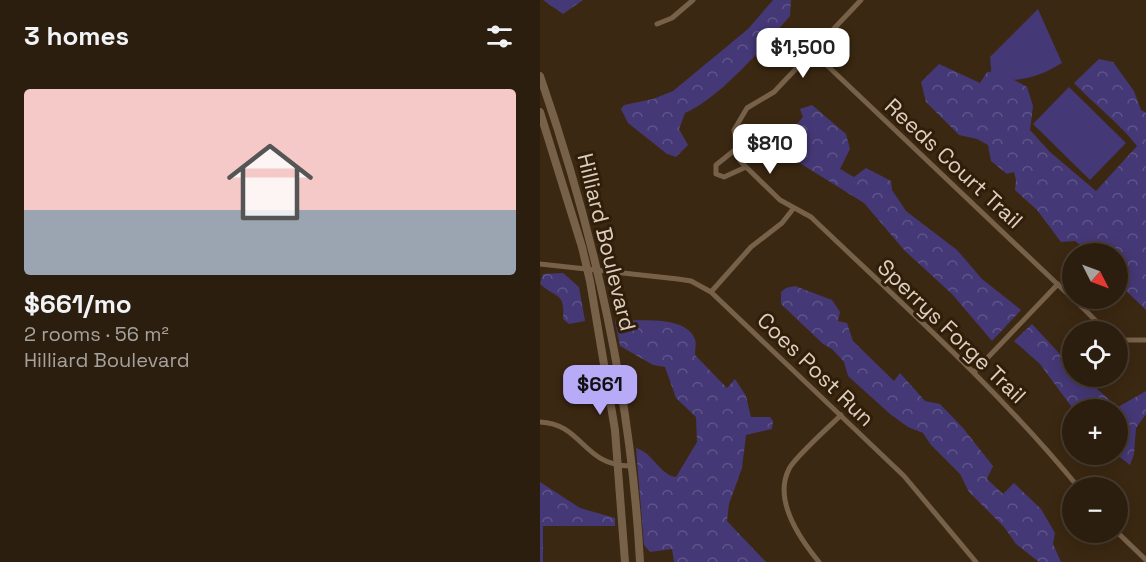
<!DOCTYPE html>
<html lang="en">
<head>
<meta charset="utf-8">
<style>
	:root { --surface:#2c1e0e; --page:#382b1c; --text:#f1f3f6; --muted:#a6a29e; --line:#483c2e; --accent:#b7abf8 }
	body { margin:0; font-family:"Space Grotesk",sans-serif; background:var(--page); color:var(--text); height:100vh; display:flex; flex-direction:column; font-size:22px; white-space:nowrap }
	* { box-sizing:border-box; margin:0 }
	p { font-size:20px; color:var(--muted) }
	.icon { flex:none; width:33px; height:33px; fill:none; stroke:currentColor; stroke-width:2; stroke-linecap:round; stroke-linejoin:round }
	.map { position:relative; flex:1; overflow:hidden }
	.drawer { display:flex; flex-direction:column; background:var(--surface); width:540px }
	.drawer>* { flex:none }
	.needle { width:39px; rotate:132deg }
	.fabs { position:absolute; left:522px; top:243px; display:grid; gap:12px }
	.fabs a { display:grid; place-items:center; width:66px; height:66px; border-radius:50%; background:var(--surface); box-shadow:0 3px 15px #0003,0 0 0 2px var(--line); font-size:30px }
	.price { position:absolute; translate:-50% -51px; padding:0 14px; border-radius:12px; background:#fff; color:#222; font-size:20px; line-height:39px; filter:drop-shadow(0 2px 3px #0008) }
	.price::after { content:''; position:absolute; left:50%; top:36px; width:18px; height:14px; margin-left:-9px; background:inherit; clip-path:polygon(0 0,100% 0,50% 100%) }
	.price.active { background:var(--accent); color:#111 }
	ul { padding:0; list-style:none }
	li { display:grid; align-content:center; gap:12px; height:318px; padding:0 24px }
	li+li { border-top:2px solid var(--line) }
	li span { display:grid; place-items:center; height:186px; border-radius:6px; color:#555 }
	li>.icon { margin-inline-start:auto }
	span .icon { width:108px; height:108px; fill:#fffc; stroke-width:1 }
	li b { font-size:26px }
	h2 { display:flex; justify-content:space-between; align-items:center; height:72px; padding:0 24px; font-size:26px }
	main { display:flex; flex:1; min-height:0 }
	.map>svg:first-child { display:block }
	.forest { fill:url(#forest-crowns) }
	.park { fill:#453876 }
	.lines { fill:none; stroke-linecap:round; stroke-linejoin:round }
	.minor { stroke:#776149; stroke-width:5 }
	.secondary { stroke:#776149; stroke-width:8 }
	.labels { text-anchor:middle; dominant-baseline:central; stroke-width:6; stroke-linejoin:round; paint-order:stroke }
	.street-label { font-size:22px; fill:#dccfc2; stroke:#311e08 }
</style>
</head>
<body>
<main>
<section class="drawer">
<h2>3 homes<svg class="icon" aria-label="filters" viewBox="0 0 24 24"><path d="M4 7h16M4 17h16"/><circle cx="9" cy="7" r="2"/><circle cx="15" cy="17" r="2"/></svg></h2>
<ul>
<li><span style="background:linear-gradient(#f6c9c9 65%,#9aa5b1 0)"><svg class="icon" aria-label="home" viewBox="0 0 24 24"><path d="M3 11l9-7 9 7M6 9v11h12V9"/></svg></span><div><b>$661/mo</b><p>2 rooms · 56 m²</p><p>Hilliard Boulevard</p></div></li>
</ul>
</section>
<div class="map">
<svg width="606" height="562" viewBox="0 0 606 562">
	<defs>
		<pattern id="forest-crowns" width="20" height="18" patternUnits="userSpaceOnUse" patternTransform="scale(1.5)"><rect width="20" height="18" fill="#453876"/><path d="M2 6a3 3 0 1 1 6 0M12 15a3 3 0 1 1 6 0" fill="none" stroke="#5f5488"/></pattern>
	</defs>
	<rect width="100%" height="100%" fill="#3b2812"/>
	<path class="forest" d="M 3,0 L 43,0 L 23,14 Z
		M 233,0 L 251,0 L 250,16 C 223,47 181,97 145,113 L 139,129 L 148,145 L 136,157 L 127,154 L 88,123 L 81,109 L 84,105 L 113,99 L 133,91 L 208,29 Z
		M 559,59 L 573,62 L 594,91 L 601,110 L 606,113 L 606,310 L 578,283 L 578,254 L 551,253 L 535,241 L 521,242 L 497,210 L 475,190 L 476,180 L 474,172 L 467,174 L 451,161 L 448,145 L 437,139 L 419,135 L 386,102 L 381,82 L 399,64 L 440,83 L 447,72 L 458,71 L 487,87 L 493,106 L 490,130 L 510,152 L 556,191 L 597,146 C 579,123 555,105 534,83 Z
		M 272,105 L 306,134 L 310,149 L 300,169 L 314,177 L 326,168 L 351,181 L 352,190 L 366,211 L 417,250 L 442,279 L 481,310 L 452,341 L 412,294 L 365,251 L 324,203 L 258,162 L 244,147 L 246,137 L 263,117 L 260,109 Z
		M 23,273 L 39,287 L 45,321 L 29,324 L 23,319 C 25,292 17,299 0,284 L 3,274 Z
		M 255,286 L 292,300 L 300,312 L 298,321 L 307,323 L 313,341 L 354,381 L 360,373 L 385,401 L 400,404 L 423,428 L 453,466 L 447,479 L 463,494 L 474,483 L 501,509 L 515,533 L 513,544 L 521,562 L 499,562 L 476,544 L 464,527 L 429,492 L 420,474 L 391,445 L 383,433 L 368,427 L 350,414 L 308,376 L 304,362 L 292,349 L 283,344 L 241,304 L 241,292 L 246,288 Z
		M 75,321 C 96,321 143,315 154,337 C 157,342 155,349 155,355 L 187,388 L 195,379 L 206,396 L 211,417 L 230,417 L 233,421 L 232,429 L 206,435 L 202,468 L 189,504 L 187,521 L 226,562 L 134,562 L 132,549 L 110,552 L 104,545 L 96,448 C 113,453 120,475 136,477 L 157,442 L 156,417 L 136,398 L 125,367 L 113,365 L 80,346 Z
		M 492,324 L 532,367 L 532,376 L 543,377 L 578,407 L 606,391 L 606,414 L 596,428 L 594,454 L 590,465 L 577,455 L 578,410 L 533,409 L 500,364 L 474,341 Z
		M 0,482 L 40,508 L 75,518 L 75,526 L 3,526 L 3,562 L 0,562 Z"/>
	<path class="park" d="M 498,9 L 522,63 C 496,79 482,80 452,81 L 450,57 Z
		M 529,87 L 586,143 L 550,180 L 493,124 Z"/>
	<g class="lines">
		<path class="minor" d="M 321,0 L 234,92 L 207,108 L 194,130 L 200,161 L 240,200 L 271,217 C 363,305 458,389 539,488
			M 117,24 L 132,18 L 153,0
			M 273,52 L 532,298
			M 196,149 L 176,165 L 176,174 L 184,177 L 206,167
			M 0,264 L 138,279 L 151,281 L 171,292 L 364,476 L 436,562
			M 171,292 L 211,247 L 242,223 L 253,209
			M 533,298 L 567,332
			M 578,337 L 583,340 L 606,340
			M 434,372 L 518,284
			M 0,422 C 43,424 42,465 90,466
			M 577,532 L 606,560
			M 279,562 C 260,539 233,500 249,469 C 254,458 290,426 301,415"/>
		<path class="secondary" d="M 0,76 C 55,234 91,396 100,562
			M 0,112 L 42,247 L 50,281 L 75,430 L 85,562"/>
	</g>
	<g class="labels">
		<g class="street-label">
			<text transform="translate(414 163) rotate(43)">Reeds Court Trail</text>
			<text transform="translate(67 242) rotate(76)">Hilliard Boulevard</text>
			<text transform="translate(412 331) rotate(44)">Sperrys Forge Trail</text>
			<text transform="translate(276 369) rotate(44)">Coes Post Run</text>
		</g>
	</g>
</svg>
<div class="fabs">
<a><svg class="needle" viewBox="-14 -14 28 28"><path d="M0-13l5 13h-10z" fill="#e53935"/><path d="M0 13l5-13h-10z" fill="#a6a29e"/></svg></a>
<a><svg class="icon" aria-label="locate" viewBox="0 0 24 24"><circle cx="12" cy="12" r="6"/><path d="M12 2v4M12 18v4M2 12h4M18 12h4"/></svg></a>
<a>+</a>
<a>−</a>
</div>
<b class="price" style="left:263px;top:79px">$1,500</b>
<b class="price" style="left:230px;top:175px">$810</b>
<b class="price active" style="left:60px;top:416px">$661</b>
</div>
</main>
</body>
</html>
